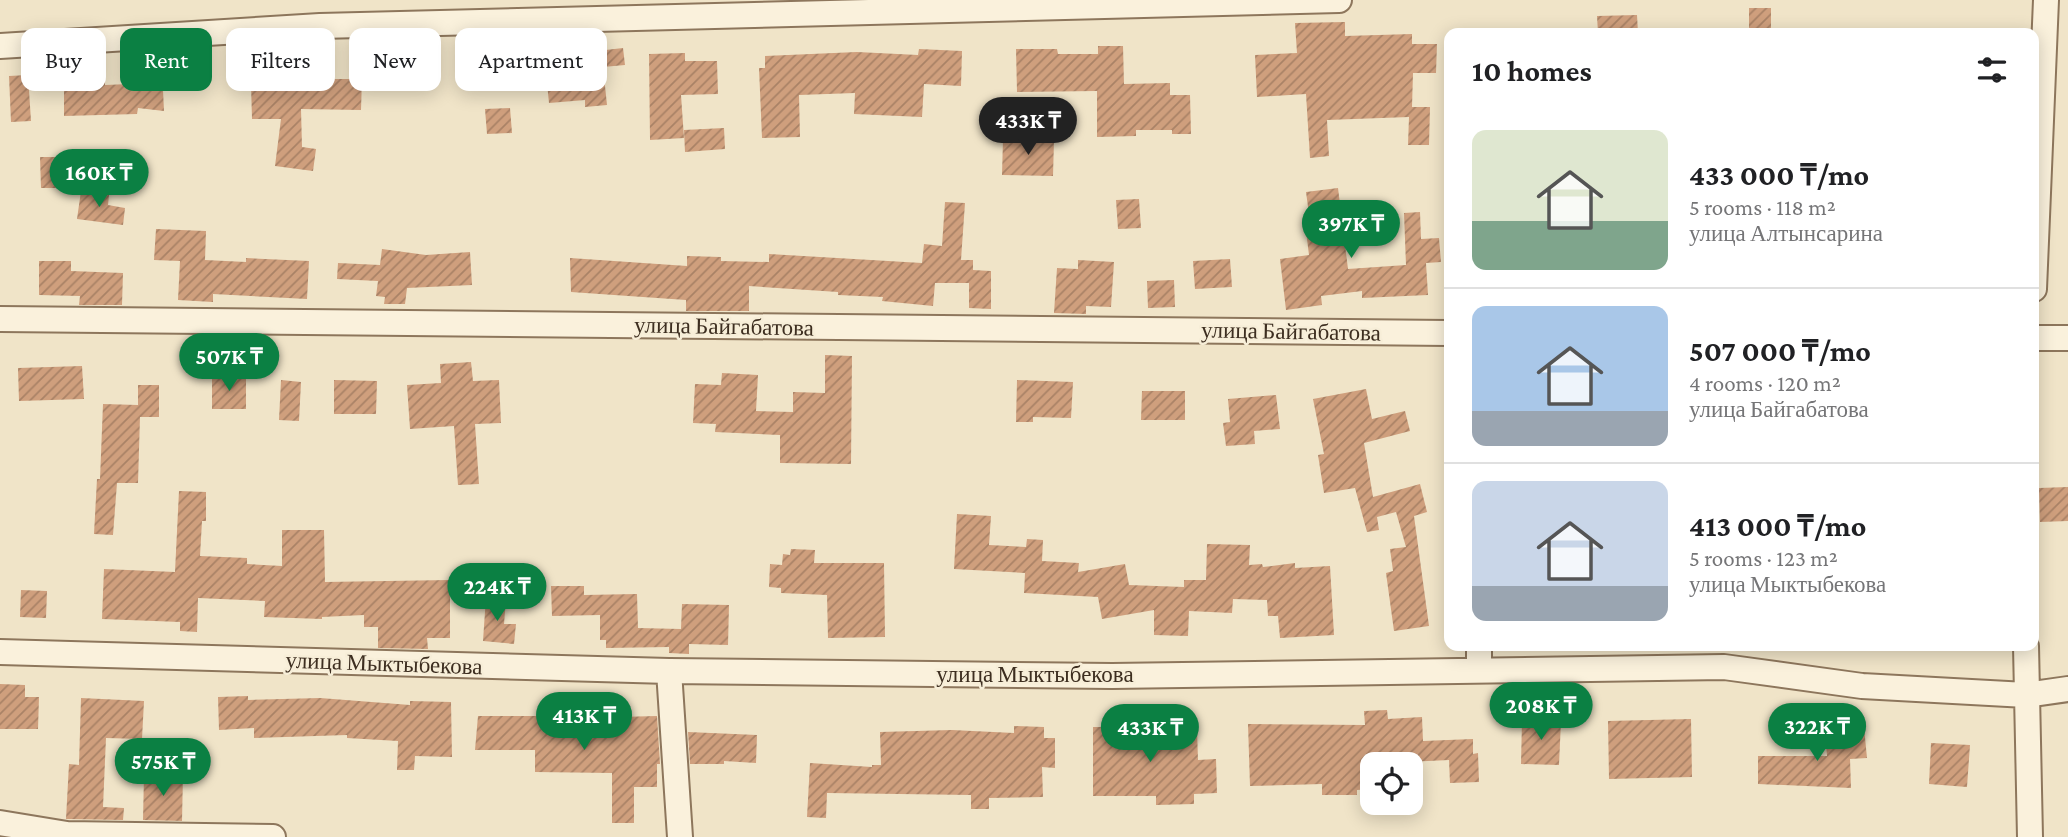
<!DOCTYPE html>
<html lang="en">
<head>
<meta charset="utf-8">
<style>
	:root { --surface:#fff; --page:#f2f2f2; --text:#202124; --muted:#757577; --line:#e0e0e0; --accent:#0b8043 }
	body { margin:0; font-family:"Crimson Pro",serif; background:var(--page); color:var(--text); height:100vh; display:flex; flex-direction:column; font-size:26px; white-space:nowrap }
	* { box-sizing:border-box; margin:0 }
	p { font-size:23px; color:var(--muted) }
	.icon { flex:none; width:38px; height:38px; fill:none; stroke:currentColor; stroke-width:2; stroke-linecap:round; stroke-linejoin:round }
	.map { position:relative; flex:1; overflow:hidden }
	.side { position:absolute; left:1444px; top:28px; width:595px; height:623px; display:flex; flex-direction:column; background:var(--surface); border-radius:14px; box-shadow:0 4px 18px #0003 }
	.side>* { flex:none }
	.top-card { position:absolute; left:21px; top:28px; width:665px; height:63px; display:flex; gap:14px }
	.fabs { position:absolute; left:1360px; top:752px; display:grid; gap:14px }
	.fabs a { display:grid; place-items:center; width:63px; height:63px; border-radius:14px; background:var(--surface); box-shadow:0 4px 18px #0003; font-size:35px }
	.price { position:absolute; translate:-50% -60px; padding:0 16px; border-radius:24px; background:var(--accent); color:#fff; font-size:23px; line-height:46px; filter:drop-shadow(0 2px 4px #0008) }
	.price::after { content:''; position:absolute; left:50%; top:42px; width:21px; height:16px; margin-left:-10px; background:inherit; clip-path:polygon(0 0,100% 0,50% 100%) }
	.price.current { background:#222; color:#fff }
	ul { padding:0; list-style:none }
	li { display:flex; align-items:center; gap:21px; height:175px; padding:0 28px }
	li+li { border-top:2px solid var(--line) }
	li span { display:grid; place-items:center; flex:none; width:196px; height:140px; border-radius:14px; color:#555 }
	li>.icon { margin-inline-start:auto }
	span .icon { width:84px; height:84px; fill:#fffc; stroke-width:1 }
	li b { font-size:30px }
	h2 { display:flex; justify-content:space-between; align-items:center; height:84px; padding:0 28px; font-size:30px }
	.pill { padding:0 24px; border-radius:14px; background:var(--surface); box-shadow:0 4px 18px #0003; font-size:24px; line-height:63px }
	.pill.current { background:var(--accent); color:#fff }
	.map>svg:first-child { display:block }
	.building { fill:url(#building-hatch) }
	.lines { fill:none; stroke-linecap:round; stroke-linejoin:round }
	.street-casing { stroke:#8d765c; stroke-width:28 }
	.street { stroke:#faf1dc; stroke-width:24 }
	.labels { text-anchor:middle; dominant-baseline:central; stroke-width:5; stroke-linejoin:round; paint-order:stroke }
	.street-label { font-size:23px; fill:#3d2e20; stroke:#f7eed8 }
</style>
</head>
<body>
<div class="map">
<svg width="2068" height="837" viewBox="0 0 2068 837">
	<defs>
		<pattern id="building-hatch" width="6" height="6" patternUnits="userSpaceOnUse" patternTransform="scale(1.75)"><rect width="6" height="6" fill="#cf9f7d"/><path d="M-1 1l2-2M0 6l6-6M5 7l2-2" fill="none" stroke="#a98266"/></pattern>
	</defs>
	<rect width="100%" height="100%" fill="#f0e4c8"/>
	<path class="building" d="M 1749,8 L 1771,8 L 1771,33 L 1749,33 Z
		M 1637,15 L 1638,33 L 1598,33 L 1597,16 Z
		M 1345,22 L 1345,36 L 1412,34 L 1412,44 L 1437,44 L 1436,73 L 1413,73 L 1412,107 L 1430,107 L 1429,145 L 1408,145 L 1409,117 L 1327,120 L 1329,156 L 1310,158 L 1306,94 L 1257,97 L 1255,55 L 1297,53 L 1295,23 Z
		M 1098,46 L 1123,46 L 1124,84 L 1170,83 L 1170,95 L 1190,95 L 1191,134 L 1172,134 L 1172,130 L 1136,130 L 1136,136 L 1097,137 L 1097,91 L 1017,92 L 1016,49 L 1057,49 L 1058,54 L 1098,54 Z
		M 623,48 L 625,65 L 603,67 L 607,105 L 585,107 L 585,100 L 549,103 L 545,63 L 597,58 L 597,51 Z
		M 919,49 L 962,51 L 961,86 L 924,84 L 922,117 L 854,114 L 855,93 L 799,95 L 800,137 L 762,138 L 759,68 L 765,68 L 765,56 L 857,52 L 918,55 Z
		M 685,53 L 685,61 L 717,61 L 718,94 L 681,95 L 684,138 L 650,140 L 649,54 Z
		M 28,75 L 31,121 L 11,122 L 9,76 Z
		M 266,79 L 362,79 L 361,110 L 301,109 L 302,147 L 316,149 L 313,171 L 275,166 L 281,119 L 252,119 L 251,84 L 266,84 Z
		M 64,80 L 105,80 L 105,85 L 154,83 L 154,91 L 163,90 L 164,111 L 138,108 L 137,114 L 64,116 Z
		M 510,108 L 512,133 L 487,134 L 485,109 Z
		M 724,128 L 725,149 L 685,152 L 684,130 Z
		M 1003,139 L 1054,140 L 1053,176 L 1002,175 Z
		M 40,157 L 71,157 L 71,188 L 41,188 Z
		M 1338,188 L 1348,269 L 1406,265 L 1404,213 L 1420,212 L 1421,239 L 1439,238 L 1441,262 L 1426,263 L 1428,295 L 1362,298 L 1362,291 L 1321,296 L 1322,305 L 1286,310 L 1280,259 L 1309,255 L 1304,215 L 1309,214 L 1306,192 Z
		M 81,191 L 109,195 L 108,205 L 125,208 L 123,225 L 77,219 Z
		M 1139,199 L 1141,228 L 1118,229 L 1116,200 Z
		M 945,202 L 965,203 L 961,260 L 973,260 L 973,270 L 991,271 L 991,309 L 969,308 L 969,283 L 935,283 L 933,306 L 882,301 L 883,297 L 838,295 L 838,292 L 749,286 L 749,311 L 686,311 L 686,300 L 571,292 L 570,258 L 687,266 L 687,256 L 721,257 L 721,261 L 769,262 L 769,254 L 922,263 L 924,244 L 942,246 Z
		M 156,229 L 206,231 L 205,260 L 246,262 L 246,258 L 309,261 L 307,299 L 213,294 L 213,302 L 178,300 L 180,261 L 154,260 Z
		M 382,249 L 426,255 L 470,252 L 472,285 L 407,288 L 405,304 L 384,304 L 385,297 L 376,296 L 378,281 L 337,279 L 338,263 L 380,265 Z
		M 1230,259 L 1232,287 L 1195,289 L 1193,261 Z
		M 1078,260 L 1114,262 L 1111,307 L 1086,306 L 1086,314 L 1054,313 L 1057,268 L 1078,269 Z
		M 39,261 L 71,261 L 71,271 L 123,273 L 122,305 L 79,305 L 80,296 L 39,295 Z
		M 1174,280 L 1175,307 L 1148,308 L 1147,281 Z
		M 825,355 L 852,356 L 851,464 L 780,463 L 780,435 L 715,432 L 716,424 L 693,423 L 695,384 L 721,385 L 722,373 L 758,375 L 756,411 L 793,412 L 793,392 L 825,393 Z
		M 471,362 L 473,381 L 499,380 L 501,423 L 475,424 L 479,484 L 458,485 L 454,426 L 410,429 L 407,385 L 441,383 L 440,364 Z
		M 82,366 L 84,399 L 19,401 L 18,368 Z
		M 212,377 L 246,377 L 246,409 L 212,409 Z
		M 281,380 L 301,382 L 299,421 L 279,420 Z
		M 334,380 L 377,381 L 376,414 L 334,414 Z
		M 1017,380 L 1073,382 L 1071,418 L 1033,417 L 1033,422 L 1016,422 Z
		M 138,385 L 159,385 L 159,417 L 140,417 L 138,483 L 117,483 L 113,535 L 94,534 L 97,479 L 100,479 L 103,404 L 138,405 Z
		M 1366,389 L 1372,419 L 1405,411 L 1410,431 L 1364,443 L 1373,497 L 1420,484 L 1427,512 L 1414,516 L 1429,626 L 1394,631 L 1386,573 L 1393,571 L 1390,549 L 1406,547 L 1396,512 L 1377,517 L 1379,530 L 1367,532 L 1355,488 L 1324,493 L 1318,455 L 1324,454 L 1313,399 Z
		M 1142,391 L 1185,391 L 1185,420 L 1141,420 Z
		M 1276,395 L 1280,429 L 1254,431 L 1255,444 L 1226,446 L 1223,423 L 1230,422 L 1228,399 Z
		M 2068,487 L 2068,521 L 2040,522 L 2039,488 Z
		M 179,491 L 206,492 L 206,521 L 202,521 L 200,556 L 247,558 L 247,564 L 282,566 L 282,530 L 324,530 L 325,582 L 450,580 L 450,638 L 427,638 L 428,649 L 378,648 L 378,627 L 364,627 L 364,615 L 322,617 L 322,619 L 264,617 L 265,601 L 198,598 L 197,632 L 180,631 L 180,622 L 102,619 L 104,569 L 175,572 Z
		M 957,514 L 991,516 L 989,545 L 1026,547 L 1027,539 L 1043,540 L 1042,561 L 1079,563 L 1078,572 L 1125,564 L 1129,585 L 1184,587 L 1184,580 L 1206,580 L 1207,544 L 1250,545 L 1249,565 L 1262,564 L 1263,567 L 1295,563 L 1295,568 L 1330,566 L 1334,635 L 1280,638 L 1278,616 L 1268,616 L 1267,600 L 1233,599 L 1232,613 L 1189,611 L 1188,636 L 1154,635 L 1154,610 L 1102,619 L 1098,597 L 1024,593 L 1025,573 L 954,569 Z
		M 791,549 L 815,550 L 814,563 L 884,563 L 885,637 L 828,638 L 827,595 L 781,593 L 781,588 L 769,587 L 770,564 L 782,565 L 783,554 L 790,555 Z
		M 551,586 L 584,586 L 584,595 L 637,594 L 638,628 L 681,629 L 682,604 L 729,605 L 728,645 L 689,644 L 689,654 L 669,653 L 669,647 L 606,648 L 606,640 L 600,640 L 600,615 L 552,616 Z
		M 21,590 L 47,591 L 46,618 L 20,617 Z
		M 486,597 L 506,599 L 504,624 L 516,624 L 514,644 L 483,641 Z
		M 0,684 L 25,685 L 25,697 L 39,697 L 38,729 L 0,729 Z
		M 248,696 L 248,700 L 320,698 L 410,705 L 410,701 L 451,702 L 452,757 L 415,756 L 414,770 L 397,770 L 398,741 L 347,738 L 347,735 L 254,738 L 254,728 L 219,730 L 218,697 Z
		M 81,698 L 144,701 L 142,739 L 106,738 L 103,807 L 124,808 L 123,820 L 66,819 L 69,764 L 79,765 Z
		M 1387,710 L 1388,719 L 1422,717 L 1423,741 L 1473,739 L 1473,754 L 1478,753 L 1479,782 L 1450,783 L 1449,760 L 1407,762 L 1407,765 L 1372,765 L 1372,789 L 1357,790 L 1357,795 L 1322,795 L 1322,784 L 1250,786 L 1248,724 L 1365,725 L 1364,711 Z
		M 478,716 L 544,716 L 544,730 L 618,731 L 618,717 L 657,716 L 660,764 L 657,764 L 657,787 L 634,787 L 634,823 L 612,823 L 612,773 L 535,772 L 535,750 L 475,750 Z
		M 1125,717 L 1150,717 L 1150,732 L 1197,730 L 1198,760 L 1216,759 L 1217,793 L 1194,794 L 1194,804 L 1156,805 L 1156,796 L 1093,796 L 1093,727 L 1125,727 Z
		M 1691,719 L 1692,777 L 1609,779 L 1608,721 Z
		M 1522,720 L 1561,721 L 1559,765 L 1521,764 Z
		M 1014,726 L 1044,727 L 1044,738 L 1055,738 L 1055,768 L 1042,767 L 1043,797 L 989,798 L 989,809 L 971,809 L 971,795 L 827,793 L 826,818 L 807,817 L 810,763 L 872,767 L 872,765 L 881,765 L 880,732 L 952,730 L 1014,733 Z
		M 1864,727 L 1867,758 L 1850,759 L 1851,788 L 1758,784 L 1758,756 L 1827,756 L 1825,731 Z
		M 688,732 L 757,735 L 756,763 L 724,761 L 724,764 L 690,764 Z
		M 1931,743 L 1970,745 L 1967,787 L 1929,784 Z
		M 144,775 L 183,775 L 182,821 L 143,820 Z"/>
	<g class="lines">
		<defs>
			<path id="street" d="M 0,46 L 320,26 L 1339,0
				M 2034,289 L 2046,0
				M 0,319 L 1449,333
				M 2034,338 L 2068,338
				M 1479,646 L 1479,670
				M 2026,646 L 2030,837
				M 0,652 L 669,671 L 1112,676 L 1724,667 L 1862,686 L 2026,695 L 2068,689
				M 669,671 L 680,837
				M 0,823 L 67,834 L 273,837"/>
		</defs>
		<use href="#street" class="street-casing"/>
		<use href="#street" class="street"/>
	</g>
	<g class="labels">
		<g class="street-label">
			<text transform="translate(724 326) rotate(1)">улица Байгабатова</text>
			<text transform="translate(1291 331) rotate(1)">улица Байгабатова</text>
			<text transform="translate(384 663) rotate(2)">улица Мыктыбекова</text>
			<text x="1035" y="674">улица Мыктыбекова</text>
		</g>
	</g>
</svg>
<div class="fabs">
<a><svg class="icon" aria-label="locate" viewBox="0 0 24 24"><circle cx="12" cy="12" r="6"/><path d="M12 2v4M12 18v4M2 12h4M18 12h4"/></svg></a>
</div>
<b class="price current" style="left:1028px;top:157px">433K ₸</b>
<b class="price" style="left:99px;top:209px">160K ₸</b>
<b class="price" style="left:1351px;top:260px">397K ₸</b>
<b class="price" style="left:229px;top:393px">507K ₸</b>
<b class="price" style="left:497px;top:623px">224K ₸</b>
<b class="price" style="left:1541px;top:742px">208K ₸</b>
<b class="price" style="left:584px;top:752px">413K ₸</b>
<b class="price" style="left:1817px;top:763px">322K ₸</b>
<b class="price" style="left:1150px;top:764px">433K ₸</b>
<b class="price" style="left:163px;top:798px">575K ₸</b>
<div class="top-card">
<a class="pill">Buy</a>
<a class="pill current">Rent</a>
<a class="pill">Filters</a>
<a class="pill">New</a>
<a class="pill">Apartment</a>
</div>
<section class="side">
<h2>10 homes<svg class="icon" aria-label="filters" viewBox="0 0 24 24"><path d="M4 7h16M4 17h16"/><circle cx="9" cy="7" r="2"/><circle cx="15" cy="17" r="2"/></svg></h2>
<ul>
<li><span style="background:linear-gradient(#dfe7d0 65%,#7fa58c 0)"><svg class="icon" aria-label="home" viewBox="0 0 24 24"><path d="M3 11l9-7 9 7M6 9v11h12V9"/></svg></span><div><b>433 000 ₸/mo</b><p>5 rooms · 118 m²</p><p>улица Алтынсарина</p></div></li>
<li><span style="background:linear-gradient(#a9c7e8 75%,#9aa5b1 0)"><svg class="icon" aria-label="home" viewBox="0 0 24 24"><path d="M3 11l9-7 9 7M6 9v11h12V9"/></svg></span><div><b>507 000 ₸/mo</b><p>4 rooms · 120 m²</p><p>улица Байгабатова</p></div></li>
<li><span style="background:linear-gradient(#c9d6e8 75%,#9aa5b1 0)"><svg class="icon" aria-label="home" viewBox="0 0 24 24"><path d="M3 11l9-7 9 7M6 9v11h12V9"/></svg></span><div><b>413 000 ₸/mo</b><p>5 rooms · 123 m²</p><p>улица Мыктыбекова</p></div></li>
</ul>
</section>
</div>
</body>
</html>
